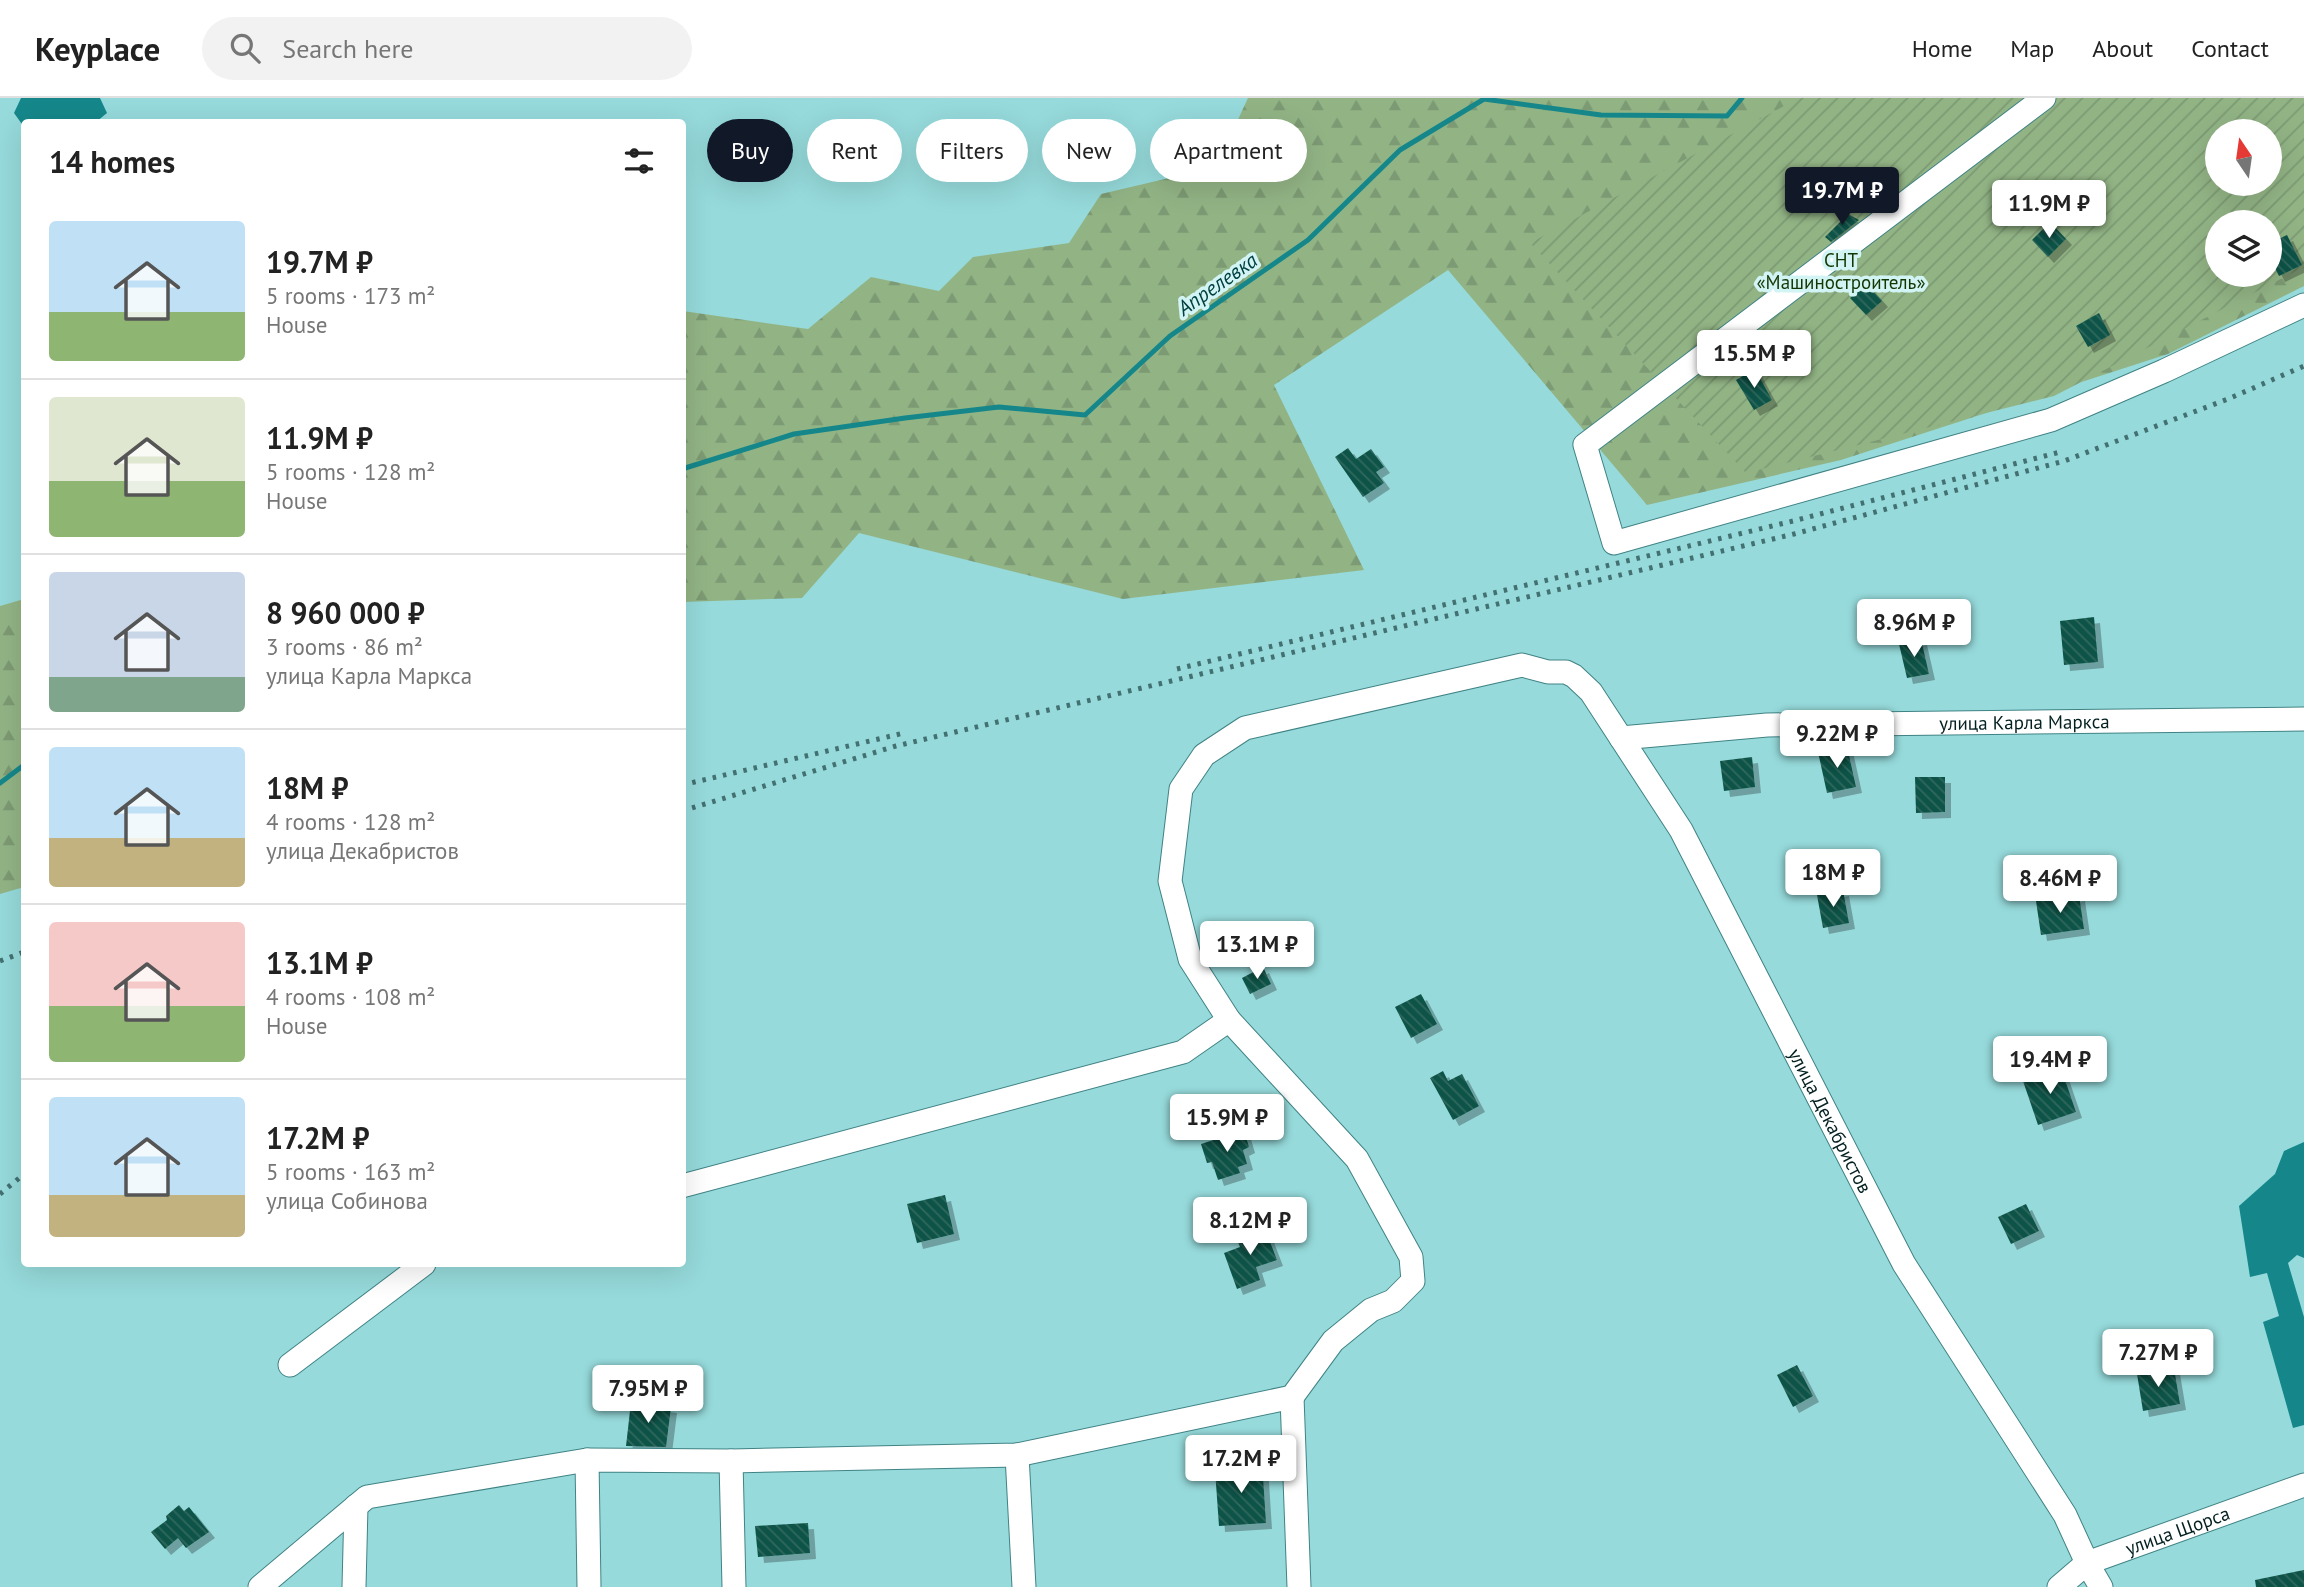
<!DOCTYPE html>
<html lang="en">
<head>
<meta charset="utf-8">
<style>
	:root { --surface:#fff; --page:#f2f2f2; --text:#222; --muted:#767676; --line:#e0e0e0; --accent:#111827 }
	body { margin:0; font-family:"PT Sans",sans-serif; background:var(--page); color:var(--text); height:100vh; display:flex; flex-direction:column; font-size:26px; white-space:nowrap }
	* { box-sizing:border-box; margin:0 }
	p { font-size:23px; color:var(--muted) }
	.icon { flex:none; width:38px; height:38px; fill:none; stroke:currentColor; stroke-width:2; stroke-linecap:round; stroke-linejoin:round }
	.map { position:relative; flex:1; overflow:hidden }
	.sheet { position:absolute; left:21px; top:21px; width:665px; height:1148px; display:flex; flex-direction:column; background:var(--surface); border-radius:7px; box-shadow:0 7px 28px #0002 }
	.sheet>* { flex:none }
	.top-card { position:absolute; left:707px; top:21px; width:665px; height:63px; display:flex; gap:14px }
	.needle { width:46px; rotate:347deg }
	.fabs { position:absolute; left:2205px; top:21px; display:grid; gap:14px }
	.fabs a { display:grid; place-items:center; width:77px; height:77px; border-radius:50%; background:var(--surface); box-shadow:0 7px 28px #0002; font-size:35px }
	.price { position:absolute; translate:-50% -60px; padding:0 16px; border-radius:7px; background:#fff; color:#222; font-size:23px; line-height:46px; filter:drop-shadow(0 2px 4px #0008) }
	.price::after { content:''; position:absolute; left:50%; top:42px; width:21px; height:16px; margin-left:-10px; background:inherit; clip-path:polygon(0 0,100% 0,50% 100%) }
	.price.on { background:var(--accent); color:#fff }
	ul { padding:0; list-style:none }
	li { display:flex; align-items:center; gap:21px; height:175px; padding:0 28px }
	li+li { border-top:2px solid var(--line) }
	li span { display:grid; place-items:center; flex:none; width:196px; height:140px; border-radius:7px; color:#555 }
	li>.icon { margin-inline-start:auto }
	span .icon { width:84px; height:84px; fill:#fffc; stroke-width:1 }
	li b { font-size:30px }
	h2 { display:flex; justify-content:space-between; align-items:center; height:84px; padding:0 28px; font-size:30px }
	.pill { padding:0 24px; border-radius:32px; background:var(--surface); box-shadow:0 7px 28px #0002; font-size:24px; line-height:63px }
	.pill.on { background:var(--accent); color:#fff }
	header { display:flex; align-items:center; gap:42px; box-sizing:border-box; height:98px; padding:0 35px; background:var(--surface); border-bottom:2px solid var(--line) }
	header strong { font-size:33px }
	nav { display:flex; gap:38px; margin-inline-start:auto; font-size:24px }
	.search { width:490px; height:63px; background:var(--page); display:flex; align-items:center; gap:18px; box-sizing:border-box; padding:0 24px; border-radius:38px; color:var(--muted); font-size:26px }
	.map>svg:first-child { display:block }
	.forest { fill:url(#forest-firs) }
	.garden { fill:url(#garden-furrows); fill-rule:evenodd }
	.water { fill:#15878a }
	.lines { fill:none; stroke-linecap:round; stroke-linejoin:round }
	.stream { stroke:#15878a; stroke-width:5 }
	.building { fill:url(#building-back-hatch); filter:url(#shadow) }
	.minor-casing { stroke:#408385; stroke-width:25 }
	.minor { stroke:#fff; stroke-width:23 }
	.rail { stroke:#437071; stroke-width:5; stroke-dasharray:3.5 7; stroke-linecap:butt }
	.labels { text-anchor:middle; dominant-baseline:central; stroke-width:7; stroke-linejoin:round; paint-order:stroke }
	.park-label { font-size:19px; fill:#143602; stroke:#d3f4f4 }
	.street-label { font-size:19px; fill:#042021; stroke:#d3f4f4 }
	.water-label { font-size:21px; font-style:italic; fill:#004041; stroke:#d3f4f4 }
</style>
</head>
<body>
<header>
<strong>Keyplace</strong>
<div class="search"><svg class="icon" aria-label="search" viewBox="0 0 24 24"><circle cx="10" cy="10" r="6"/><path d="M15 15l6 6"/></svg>Search here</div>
<nav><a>Home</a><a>Map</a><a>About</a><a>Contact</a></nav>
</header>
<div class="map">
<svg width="2304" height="1489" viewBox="0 0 2304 1489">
	<defs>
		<pattern id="forest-firs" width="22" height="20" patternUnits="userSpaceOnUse" patternTransform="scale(1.75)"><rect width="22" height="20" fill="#92b485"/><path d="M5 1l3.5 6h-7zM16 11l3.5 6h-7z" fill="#7c9a73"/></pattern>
		<pattern id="garden-furrows" width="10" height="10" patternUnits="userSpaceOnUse" patternTransform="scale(1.75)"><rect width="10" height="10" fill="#92b485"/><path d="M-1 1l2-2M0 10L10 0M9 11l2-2" fill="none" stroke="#7c9a73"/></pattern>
		<pattern id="building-back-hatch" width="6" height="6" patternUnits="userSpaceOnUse" patternTransform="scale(1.75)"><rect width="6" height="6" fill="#0f5347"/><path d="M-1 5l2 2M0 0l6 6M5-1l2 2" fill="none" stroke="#30685e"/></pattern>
		<filter id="shadow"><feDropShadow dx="6" dy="6" stdDeviation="0" flood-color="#0004"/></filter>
	</defs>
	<rect width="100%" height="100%" fill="#96dadb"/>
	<path class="forest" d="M 1248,0 L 1920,0 L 2217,177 L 2270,177 L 2304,125 L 2304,188 L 2168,256 L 1841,362 L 1647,407 L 1448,172 L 1274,287 L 1364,472 L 1123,501 L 859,435 L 802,500 L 683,504 L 683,213 L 808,231 L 871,179 L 939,193 L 973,159 L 1069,145 L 1101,96 L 1216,69 Z
		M 24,501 L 24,789 L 0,796 L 0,508 Z"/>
	<path class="garden" d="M 1799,0 L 2304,0 L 2304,169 L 2054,298 L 1746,375 L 1530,145 ZM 2217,33 L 2270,33 L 2270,86 L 2217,86 ZM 2217,124 L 2270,124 L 2270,177 L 2217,177 Z"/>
	<path class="water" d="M 21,0 L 100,0 L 107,15 L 96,24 L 24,24 L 24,29 L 14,15 Z
		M 2304,1044 L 2304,1160 L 2297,1157 L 2288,1165 L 2304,1219 L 2304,1327 L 2293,1330 L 2263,1224 L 2279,1218 L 2267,1175 L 2250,1179 L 2239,1108 L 2275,1076 L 2284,1053 Z"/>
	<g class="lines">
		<path class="stream" d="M 682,371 L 794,336 L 905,320 L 999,309 L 1085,317 L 1170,238 L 1308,142 L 1400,52 L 1484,1 L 1601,17 L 1727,18 L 1742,0
			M 0,685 L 24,667"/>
	</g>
	<path class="building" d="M 1848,116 L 1859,122 L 1831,144 L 1825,139 Z
		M 2050,124 L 2066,141 L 2048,159 L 2032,142 Z
		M 2287,137 L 2302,167 L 2279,178 L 2270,160 L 2270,145 Z
		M 1867,186 L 1882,203 L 1866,217 L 1850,200 Z
		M 2099,215 L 2110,237 L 2088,249 L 2076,228 Z
		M 1755,271 L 1772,302 L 1754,312 L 1736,282 Z
		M 1348,350 L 1356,361 L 1371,351 L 1384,369 L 1376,374 L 1384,385 L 1363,399 L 1335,359 Z
		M 2094,519 L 2098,564 L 2064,567 L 2060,523 Z
		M 1921,541 L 1929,576 L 1907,580 L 1899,546 Z
		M 1847,648 L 1856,689 L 1827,695 L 1818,654 Z
		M 1752,659 L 1755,689 L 1724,693 L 1720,663 Z
		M 1915,679 L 1945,679 L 1945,714 L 1916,715 Z
		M 1843,792 L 1849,825 L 1823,830 L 1817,797 Z
		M 2079,797 L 2084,831 L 2041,837 L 2036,803 Z
		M 1263,869 L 1271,886 L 1250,896 L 1242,880 Z
		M 1421,896 L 1437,926 L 1411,940 L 1395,909 Z
		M 2061,970 L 2076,1014 L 2038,1027 L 2023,983 Z
		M 1443,973 L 1448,983 L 1462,976 L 1479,1008 L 1453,1022 L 1430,980 Z
		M 1244,1032 L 1249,1049 L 1243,1052 L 1247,1066 L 1238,1069 L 1240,1075 L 1218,1082 L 1212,1064 L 1207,1065 L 1201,1046 Z
		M 945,1097 L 954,1136 L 917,1145 L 907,1106 Z
		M 2026,1106 L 2039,1133 L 2011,1146 L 1998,1119 Z
		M 1264,1128 L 1277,1162 L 1256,1169 L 1260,1182 L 1237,1191 L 1224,1155 L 1240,1149 L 1236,1139 Z
		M 1797,1267 L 1813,1298 L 1793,1309 L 1777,1277 Z
		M 2174,1270 L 2180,1306 L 2143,1313 L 2137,1276 Z
		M 631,1304 L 671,1309 L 666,1349 L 626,1348 Z
		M 1262,1363 L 1266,1425 L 1219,1428 L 1215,1372 L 1238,1371 L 1239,1365 Z
		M 179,1407 L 184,1413 L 189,1409 L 209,1434 L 186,1450 L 178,1440 L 165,1451 L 151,1434 L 167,1422 L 166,1418 Z
		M 808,1425 L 810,1455 L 758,1459 L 755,1428 Z
		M 2304,1472 L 2304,1489 L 2256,1489 L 2255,1482 Z"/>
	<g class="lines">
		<defs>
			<g id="minor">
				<path d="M 2044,0 L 1585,347 L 1614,445 L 2051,322 L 2164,273 L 2304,207"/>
				<path id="s1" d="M 1621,640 L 1767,627 L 2304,621"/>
				<path d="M 682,1088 L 1183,954 L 1229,922"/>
				<path d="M 290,1267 L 424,1166"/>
				<path d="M 1292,1299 L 1299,1489"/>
				<path d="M 1017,1357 L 1024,1489"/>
				<path d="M 587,1362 L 589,1489"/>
				<path d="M 731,1363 L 734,1489"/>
				<path id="s2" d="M 260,1489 L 367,1399 L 587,1362 L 731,1363 L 1017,1357 L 1292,1299 L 1333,1243 L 1371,1212 L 1393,1203 L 1413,1183 L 1411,1159 L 1357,1061 L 1229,922 L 1190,861 L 1170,783 L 1181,691 L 1204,657 L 1245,630 L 1522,567 L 1548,574 L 1566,574 L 1574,578 L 1591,594 L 1681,732 L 1904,1166 L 2065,1417 L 2087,1465 L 2101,1489"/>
				<path d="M 354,1489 L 356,1408"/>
				<path id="s3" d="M 2059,1489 L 2087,1465 L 2304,1387"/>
			</g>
		</defs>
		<use href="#minor" class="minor-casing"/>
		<use href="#minor" class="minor"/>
		<path class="rail" d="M 1177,571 L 1793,423 L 2064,353
			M 682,687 L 904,635
			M 682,713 L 896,648 L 1794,436 L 2064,363 L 2228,301 L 2304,268
			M 0,863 L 24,854
			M 0,1096 L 24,1076"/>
	</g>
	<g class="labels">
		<g class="park-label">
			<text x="1841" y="162">СНТ<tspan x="1841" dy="22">«Машиностроитель»</tspan></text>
		</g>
		<g class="street-label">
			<text stroke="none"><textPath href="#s1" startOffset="404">улица Карла Маркса</textPath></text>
			<text stroke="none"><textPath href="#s2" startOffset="2758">улица Декабристов</textPath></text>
			<text stroke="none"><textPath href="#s3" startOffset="133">улица Щорса</textPath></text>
		</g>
		<g class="water-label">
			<text transform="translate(1217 186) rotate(-35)">Апрелевка</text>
		</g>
	</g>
</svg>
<div class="fabs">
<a><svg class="needle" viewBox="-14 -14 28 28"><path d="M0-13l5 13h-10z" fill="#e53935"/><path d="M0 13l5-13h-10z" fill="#767676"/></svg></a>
<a><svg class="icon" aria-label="layers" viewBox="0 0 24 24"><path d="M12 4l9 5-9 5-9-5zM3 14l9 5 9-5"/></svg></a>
</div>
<b class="price on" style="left:1842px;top:129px">19.7M ₽</b>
<b class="price" style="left:2049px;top:142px">11.9M ₽</b>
<b class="price" style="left:1754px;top:292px">15.5M ₽</b>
<b class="price" style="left:1914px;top:561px">8.96M ₽</b>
<b class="price" style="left:1837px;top:672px">9.22M ₽</b>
<b class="price" style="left:1833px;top:811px">18M ₽</b>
<b class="price" style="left:2060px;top:817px">8.46M ₽</b>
<b class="price" style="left:1257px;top:883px">13.1M ₽</b>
<b class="price" style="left:2050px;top:998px">19.4M ₽</b>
<b class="price" style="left:1227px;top:1056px">15.9M ₽</b>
<b class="price" style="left:1250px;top:1159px">8.12M ₽</b>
<b class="price" style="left:2158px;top:1291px">7.27M ₽</b>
<b class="price" style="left:648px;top:1327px">7.95M ₽</b>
<b class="price" style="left:1241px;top:1397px">17.2M ₽</b>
<div class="top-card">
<a class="pill on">Buy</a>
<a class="pill">Rent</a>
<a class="pill">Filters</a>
<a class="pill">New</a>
<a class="pill">Apartment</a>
</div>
<section class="sheet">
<h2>14 homes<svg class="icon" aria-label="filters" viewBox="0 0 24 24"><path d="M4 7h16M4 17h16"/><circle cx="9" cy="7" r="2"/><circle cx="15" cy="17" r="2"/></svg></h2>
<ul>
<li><span style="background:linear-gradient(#bfe0f5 65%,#8fb573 0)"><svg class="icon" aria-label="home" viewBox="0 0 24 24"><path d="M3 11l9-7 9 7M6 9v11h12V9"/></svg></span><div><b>19.7M ₽</b><p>5 rooms · 173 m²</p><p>House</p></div></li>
<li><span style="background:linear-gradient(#dfe7d0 60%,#8fb573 0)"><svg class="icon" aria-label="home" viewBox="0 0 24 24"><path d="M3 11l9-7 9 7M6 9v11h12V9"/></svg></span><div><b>11.9M ₽</b><p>5 rooms · 128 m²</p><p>House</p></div></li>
<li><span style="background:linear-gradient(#c9d6e8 75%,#7fa58c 0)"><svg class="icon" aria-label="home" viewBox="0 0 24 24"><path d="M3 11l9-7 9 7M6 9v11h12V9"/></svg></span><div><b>8 960 000 ₽</b><p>3 rooms · 86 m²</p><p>улица Карла Маркса</p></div></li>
<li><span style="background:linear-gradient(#bfe0f5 65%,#c2b280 0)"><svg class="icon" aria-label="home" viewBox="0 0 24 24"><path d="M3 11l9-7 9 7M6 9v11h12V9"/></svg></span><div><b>18M ₽</b><p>4 rooms · 128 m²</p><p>улица Декабристов</p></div></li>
<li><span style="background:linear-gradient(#f6c9c9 60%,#8fb573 0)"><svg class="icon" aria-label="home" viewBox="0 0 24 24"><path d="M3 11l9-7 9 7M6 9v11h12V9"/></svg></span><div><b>13.1M ₽</b><p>4 rooms · 108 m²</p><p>House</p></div></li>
<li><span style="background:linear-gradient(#bfe0f5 70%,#c2b280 0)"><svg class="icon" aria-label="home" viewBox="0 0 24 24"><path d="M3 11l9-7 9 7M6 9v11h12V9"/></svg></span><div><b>17.2M ₽</b><p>5 rooms · 163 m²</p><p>улица Собинова</p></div></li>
</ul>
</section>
</div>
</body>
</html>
